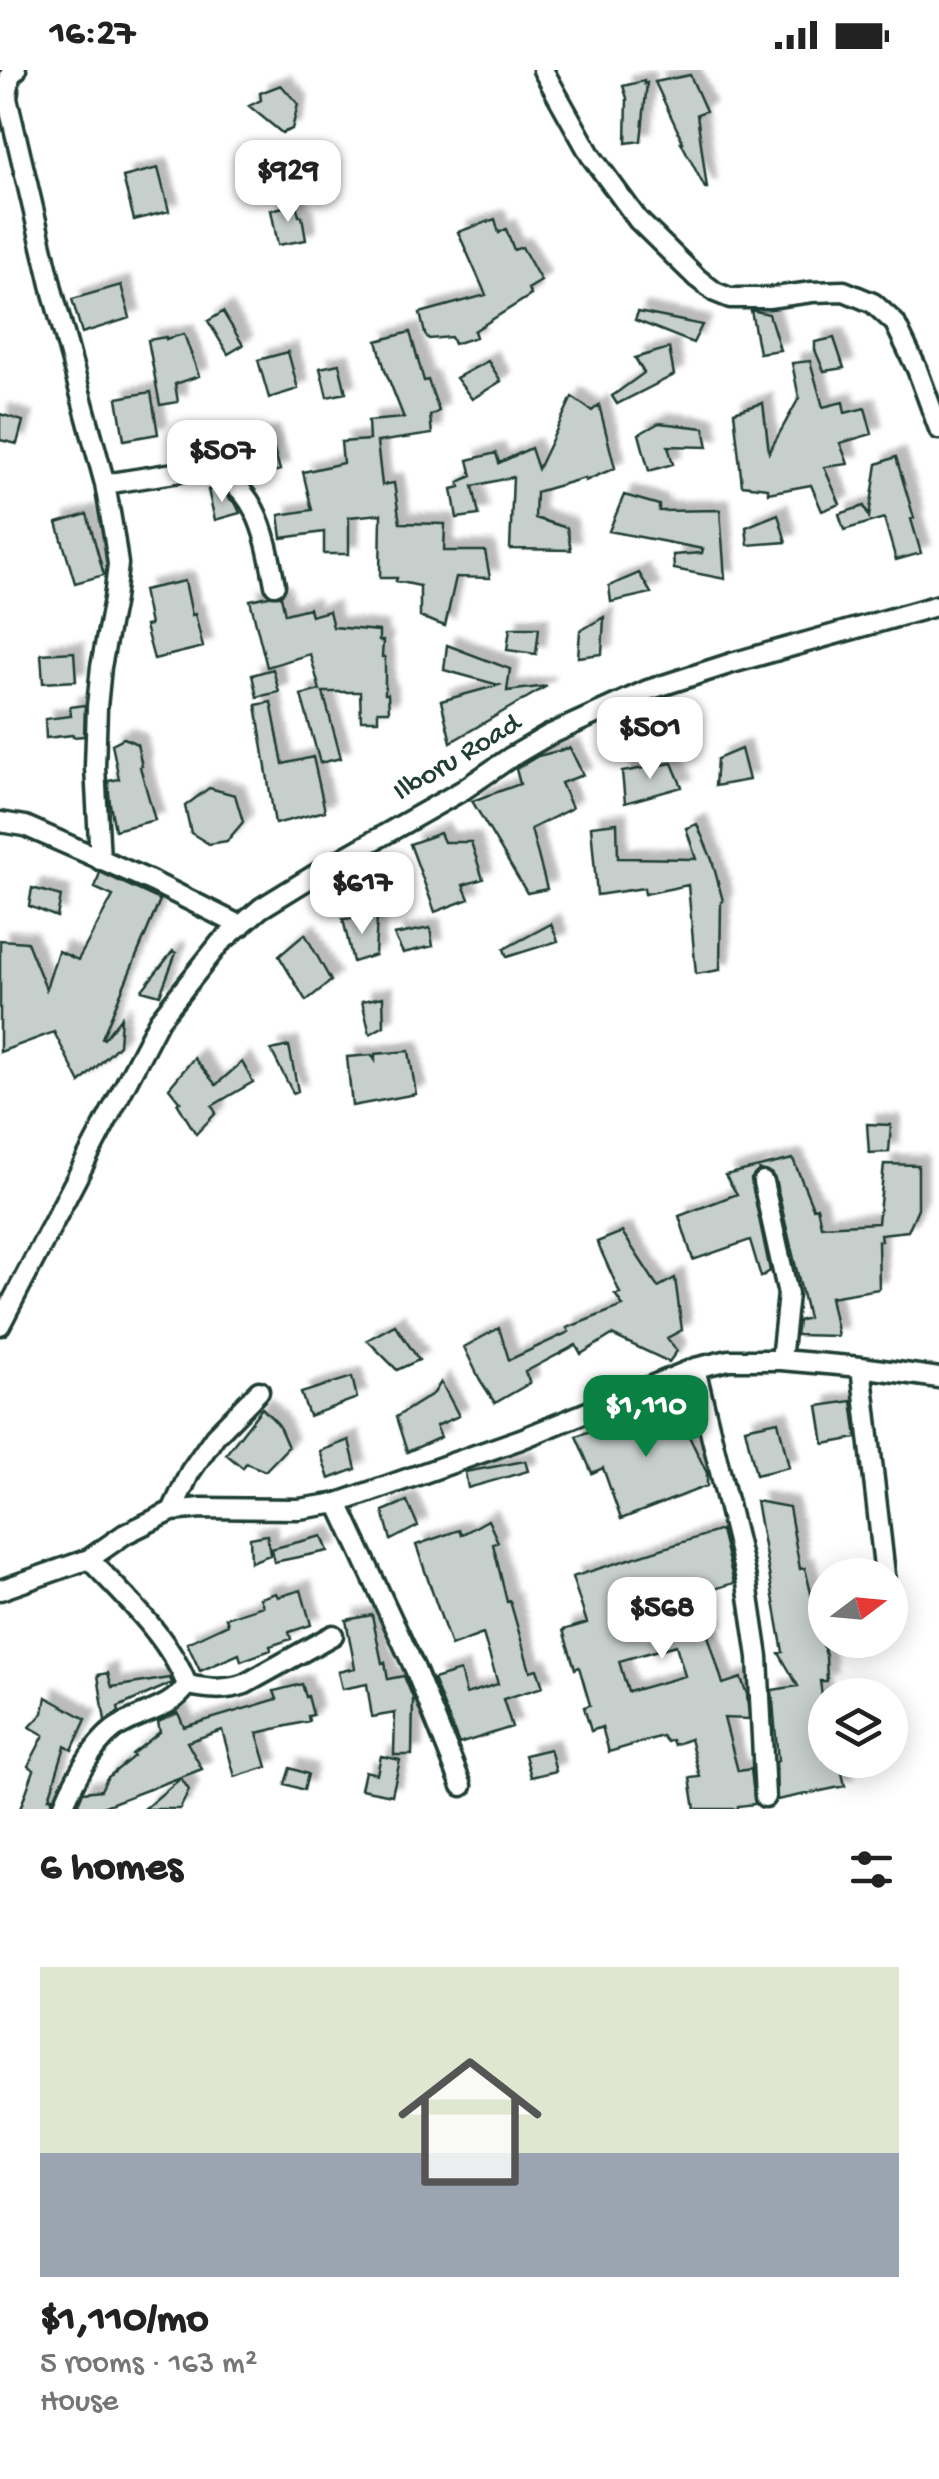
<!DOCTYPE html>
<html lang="en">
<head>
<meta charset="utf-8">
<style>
	:root { --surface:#fff; --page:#f6f6f6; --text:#222; --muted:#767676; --line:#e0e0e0; --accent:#0b8043 }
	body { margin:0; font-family:"Gochi Hand",sans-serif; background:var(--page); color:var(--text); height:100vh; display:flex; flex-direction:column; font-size:38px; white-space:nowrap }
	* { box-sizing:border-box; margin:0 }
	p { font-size:32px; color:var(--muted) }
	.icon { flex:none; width:55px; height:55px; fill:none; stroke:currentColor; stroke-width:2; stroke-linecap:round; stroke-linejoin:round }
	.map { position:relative; height:1739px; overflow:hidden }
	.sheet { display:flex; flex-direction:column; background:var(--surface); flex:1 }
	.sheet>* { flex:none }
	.needle { width:65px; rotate:74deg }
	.buttons { position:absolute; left:808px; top:1488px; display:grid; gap:20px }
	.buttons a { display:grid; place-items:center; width:100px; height:100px; border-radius:50%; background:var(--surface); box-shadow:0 5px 25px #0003; font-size:50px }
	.price { position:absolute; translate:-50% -85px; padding:0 22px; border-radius:20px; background:#fff; color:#222; font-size:32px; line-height:65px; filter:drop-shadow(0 2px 5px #0008) }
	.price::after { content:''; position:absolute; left:50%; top:60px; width:30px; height:22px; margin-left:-15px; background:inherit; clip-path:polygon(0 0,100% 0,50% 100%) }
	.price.on { background:var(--accent); color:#fff }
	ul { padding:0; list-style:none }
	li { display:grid; align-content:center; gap:20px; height:530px; padding:0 40px }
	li+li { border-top:2px solid var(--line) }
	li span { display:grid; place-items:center; height:310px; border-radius:0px; color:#555 }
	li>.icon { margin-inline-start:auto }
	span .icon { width:180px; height:180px; fill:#fffc; stroke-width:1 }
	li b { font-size:42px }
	h2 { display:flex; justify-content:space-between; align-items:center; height:120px; padding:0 40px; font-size:42px }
	.status { display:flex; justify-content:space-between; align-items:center; height:70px; padding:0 50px; background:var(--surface); direction:ltr }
	.status svg { height:28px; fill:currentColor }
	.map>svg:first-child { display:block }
	.building { fill:#c7cfcc; stroke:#1f3d34; stroke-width:2.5; fill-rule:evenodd; filter:url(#shadow) }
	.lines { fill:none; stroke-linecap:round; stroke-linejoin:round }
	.minor-casing { stroke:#1f3d34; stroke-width:25 }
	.minor { stroke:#fff; stroke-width:18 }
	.labels { text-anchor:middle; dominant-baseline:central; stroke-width:10; stroke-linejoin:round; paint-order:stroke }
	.street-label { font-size:30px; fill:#1f3d34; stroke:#fff }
</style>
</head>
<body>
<div class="status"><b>16:27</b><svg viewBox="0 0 49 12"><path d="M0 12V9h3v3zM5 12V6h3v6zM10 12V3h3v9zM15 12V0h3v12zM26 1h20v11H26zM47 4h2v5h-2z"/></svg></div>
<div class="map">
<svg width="939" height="1739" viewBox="0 0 939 1739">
	<defs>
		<filter id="shadow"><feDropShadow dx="9" dy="-9" stdDeviation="2.5" flood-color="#0004"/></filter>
	</defs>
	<rect width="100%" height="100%" fill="#fff"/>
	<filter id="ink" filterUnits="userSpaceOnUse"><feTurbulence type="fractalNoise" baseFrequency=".01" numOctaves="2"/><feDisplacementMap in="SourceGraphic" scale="20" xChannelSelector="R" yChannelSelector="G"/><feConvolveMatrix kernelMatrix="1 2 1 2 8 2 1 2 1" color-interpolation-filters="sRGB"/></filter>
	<g filter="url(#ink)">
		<path class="building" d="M 690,5 L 706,41 L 697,44 L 707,118 L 705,118 L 681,72 L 683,72 L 655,12 Z
			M 644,11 L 644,14 L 647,13 L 641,71 L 626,73 L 627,28 L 623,16 Z
			M 281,15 L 298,34 L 292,59 L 282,63 L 249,36 L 261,30 L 260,23 Z
			M 158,98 L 169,141 L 134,150 L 123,107 Z
			M 296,134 L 299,146 L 302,146 L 306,170 L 278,175 L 271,140 Z
			M 495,149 L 499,163 L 506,159 L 514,180 L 522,177 L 541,211 L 528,219 L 531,225 L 474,261 L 476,267 L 454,274 L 451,267 L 429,269 L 425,264 L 420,243 L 486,225 L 458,162 Z
			M 121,215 L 130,248 L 82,263 L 72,229 Z
			M 751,240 L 769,244 L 780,280 L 759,283 Z
			M 223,242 L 243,275 L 228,284 L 208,251 Z
			M 638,242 L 702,255 L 693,273 L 635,250 Z
			M 410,262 L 424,311 L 428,310 L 439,341 L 430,346 L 432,364 L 377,372 L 382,415 L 394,413 L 400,453 L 445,454 L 444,481 L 485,481 L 490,508 L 456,507 L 445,556 L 420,547 L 420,516 L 396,511 L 397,508 L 380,508 L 381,444 L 349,447 L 349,484 L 324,484 L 324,462 L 282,468 L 279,445 L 312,440 L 303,402 L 343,393 L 341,372 L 369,370 L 368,351 L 404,348 L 385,300 L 377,271 Z
			M 184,264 L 199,306 L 175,314 L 178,332 L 160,335 L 148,270 L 166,267 L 166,269 Z
			M 834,268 L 844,298 L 824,301 L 815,280 L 815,272 Z
			M 669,278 L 674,305 L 617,334 L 612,326 L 644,303 L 635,288 Z
			M 288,282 L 298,319 L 269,328 L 258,290 Z
			M 488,291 L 501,311 L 472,329 L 456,308 Z
			M 810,291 L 823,337 L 843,332 L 845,343 L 865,338 L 872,364 L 840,373 L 848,394 L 824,397 L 840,434 L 822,441 L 811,415 L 768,423 L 768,418 L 742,415 L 734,342 L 763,333 L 769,382 L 799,328 L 792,293 Z
			M 339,294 L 346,323 L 327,327 L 320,298 Z
			M 151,322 L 158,364 L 124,370 L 117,328 Z
			M 572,327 L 592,341 L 599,335 L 615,398 L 585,411 L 585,408 L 536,422 L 535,448 L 567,458 L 571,480 L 510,479 L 513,407 L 473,416 L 479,445 L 457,448 L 452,419 L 460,417 L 459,412 L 472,406 L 468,390 L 496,383 L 499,393 L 531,378 L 538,399 Z
			M 0,344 L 23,351 L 17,374 L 0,370 Z
			M 659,353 L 704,358 L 708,377 L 668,376 L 673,394 L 649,401 L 639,364 Z
			M 270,365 L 280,400 L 265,404 L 255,369 Z
			M 896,387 L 914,448 L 911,449 L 921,483 L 896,490 L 884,448 L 844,460 L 839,444 L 864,436 L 869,447 L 877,394 Z
			M 217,418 L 236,434 L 240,443 L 215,450 L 208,420 Z
			M 624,425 L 659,435 L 659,441 L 720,440 L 725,509 L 674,499 L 673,485 L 702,483 L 703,479 L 609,461 Z
			M 87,444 L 104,505 L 75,513 L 57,453 Z
			M 778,444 L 786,472 L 748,475 L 746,457 Z
			M 639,503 L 651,523 L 611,532 L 609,516 Z
			M 185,511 L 192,545 L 195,544 L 203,577 L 154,589 L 145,556 L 150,555 L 143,520 Z
			M 269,526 L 281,526 L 285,544 L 309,538 L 311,546 L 329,541 L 333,557 L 379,561 L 379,571 L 383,571 L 382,587 L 385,587 L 385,624 L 388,624 L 389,641 L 378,641 L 378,650 L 361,650 L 360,622 L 323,622 L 341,688 L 320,693 L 301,625 L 320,620 L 310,584 L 267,597 L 250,530 Z
			M 604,547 L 602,584 L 578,587 L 580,561 Z
			M 510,558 L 539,558 L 536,584 L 507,580 Z
			M 447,575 L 510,599 L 507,621 L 547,616 L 451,672 L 441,631 L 499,615 L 444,600 Z
			M 74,582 L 76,611 L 43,613 L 41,584 Z
			M 273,599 L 279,622 L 257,627 L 252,605 Z
			M 271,632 L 283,694 L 313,687 L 325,741 L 275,754 L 256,635 Z
			M 85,635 L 84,666 L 73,667 L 73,665 L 46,668 L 45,649 L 71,646 L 70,637 Z
			M 124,668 L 137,674 L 142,696 L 140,697 L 155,750 L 115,760 L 110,734 L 108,711 L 119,709 L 112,674 Z
			M 570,678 L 583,705 L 561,713 L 572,738 L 531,759 L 547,819 L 527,823 L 472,731 L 520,714 L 516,699 L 538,686 Z
			M 741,679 L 749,710 L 715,716 L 717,689 Z
			M 672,693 L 682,717 L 625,733 L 622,702 Z
			M 209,718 L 235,725 L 243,752 L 227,771 L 209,774 L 191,763 L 185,736 Z
			M 617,753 L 618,788 L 696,789 L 686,758 L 697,754 L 712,790 L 723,831 L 721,832 L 720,900 L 696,904 L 688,815 L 645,824 L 644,818 L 597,825 L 591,756 Z
			M 440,763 L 444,772 L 471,772 L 483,809 L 463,815 L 469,829 L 435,842 L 410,774 Z
			M 100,802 L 160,830 L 102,968 L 104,969 L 121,947 L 119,975 L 80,1013 L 54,962 L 0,982 L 0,870 L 27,872 L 46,919 L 58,881 L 78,890 L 113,826 L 95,818 Z
			M 32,818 L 61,826 L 57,847 L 29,836 Z
			M 377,846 L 375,885 L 353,892 L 343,849 Z
			M 551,854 L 558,871 L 507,887 L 504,879 Z
			M 430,858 L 433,876 L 403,883 L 394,865 Z
			M 305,864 L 331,911 L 306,931 L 279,886 Z
			M 173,881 L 176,883 L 160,925 L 142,920 Z
			M 383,927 L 384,956 L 370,964 L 362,931 Z
			M 289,976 L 298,1021 L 293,1023 L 271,980 Z
			M 409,981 L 416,1024 L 352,1036 L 347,987 L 372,985 L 375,990 L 375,984 Z
			M 194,988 L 216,1015 L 242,992 L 253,1012 L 212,1036 L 216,1043 L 196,1064 L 177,1033 L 180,1032 L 169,1018 Z
			M 867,1054 L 891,1055 L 889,1082 L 869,1083 Z
			M 793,1089 L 813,1138 L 817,1137 L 821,1156 L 878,1153 L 884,1094 L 918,1095 L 918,1138 L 908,1161 L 880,1164 L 881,1171 L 878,1171 L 879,1219 L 830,1227 L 838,1266 L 796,1265 L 798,1251 L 808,1248 L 775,1109 L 771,1103 L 759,1100 L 751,1109 L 770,1201 L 761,1207 L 750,1170 L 693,1190 L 679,1146 L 737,1124 L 725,1105 Z
			M 622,1162 L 658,1217 L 675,1208 L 682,1260 L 667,1268 L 677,1281 L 669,1292 L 612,1265 L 581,1284 L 576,1275 L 525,1302 L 530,1313 L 495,1333 L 480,1310 L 464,1277 L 499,1258 L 509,1290 L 569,1262 L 567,1258 L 623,1236 L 615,1224 L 620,1223 L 597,1172 Z
			M 395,1255 L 419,1290 L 397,1300 L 367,1270 Z
			M 352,1307 L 357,1328 L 309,1346 L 301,1323 Z
			M 441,1312 L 459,1346 L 436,1356 L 441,1367 L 407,1382 L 396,1347 L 434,1323 Z
			M 852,1331 L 857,1368 L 824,1374 L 818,1336 Z
			M 687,1335 L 693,1345 L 696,1357 L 686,1360 L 707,1403 L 707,1416 L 621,1449 L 603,1398 L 592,1403 L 576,1366 L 636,1345 L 639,1355 Z
			M 262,1338 L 278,1354 L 288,1377 L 265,1401 L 246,1393 L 243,1398 L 226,1384 Z
			M 778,1351 L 789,1397 L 756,1405 L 745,1358 Z
			M 349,1370 L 356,1399 L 329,1409 L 320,1381 Z
			M 525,1391 L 528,1401 L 468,1418 L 465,1402 Z
			M 407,1431 L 418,1456 L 391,1470 L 383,1441 Z
			M 756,1431 L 789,1437 L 800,1499 L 805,1498 L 826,1586 L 827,1611 L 820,1611 L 825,1649 L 825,1690 L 839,1690 L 845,1716 L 777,1730 L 776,1692 L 778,1691 L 772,1620 L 798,1616 L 779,1583 L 783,1582 Z
			M 488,1450 L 498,1472 L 493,1474 L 507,1532 L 510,1531 L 530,1601 L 537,1599 L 543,1617 L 503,1629 L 512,1657 L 459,1674 L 433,1609 L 460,1601 L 466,1624 L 498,1614 L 483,1564 L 451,1576 L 416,1475 L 459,1460 L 461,1465 Z
			M 721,1460 L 734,1513 L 701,1523 L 712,1561 L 707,1562 L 723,1614 L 741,1608 L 747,1624 L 749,1649 L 724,1648 L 738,1701 L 751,1699 L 755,1734 L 738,1736 L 738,1739 L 695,1739 L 690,1708 L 700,1707 L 690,1669 L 674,1675 L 672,1670 L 667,1672 L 662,1666 L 609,1682 L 602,1657 L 591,1661 L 584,1637 L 590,1635 L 579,1597 L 575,1599 L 563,1560 L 587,1553 L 572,1507 ZM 676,1575 L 685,1606 L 628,1622 L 619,1591 Z
			M 267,1465 L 270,1485 L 251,1492 L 250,1468 Z
			M 322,1466 L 328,1481 L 274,1492 L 271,1479 Z
			M 301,1520 L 311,1555 L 289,1562 L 291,1569 L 270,1576 L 271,1580 L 241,1591 L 239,1584 L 200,1601 L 187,1573 L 228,1554 L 226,1548 L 263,1536 L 260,1528 L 276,1523 L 278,1527 Z
			M 372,1545 L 382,1593 L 385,1592 L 388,1609 L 404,1606 L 413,1628 L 412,1685 L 394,1685 L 395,1643 L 372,1647 L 367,1614 L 342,1619 L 338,1602 L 355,1598 L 346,1550 Z
			M 108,1603 L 112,1617 L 170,1608 L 172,1613 L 118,1637 L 119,1642 L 105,1651 L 98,1605 Z
			M 302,1614 L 306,1627 L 308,1626 L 313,1645 L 308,1646 L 309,1651 L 257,1663 L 267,1697 L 235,1707 L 222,1660 L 187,1672 L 202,1699 L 97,1739 L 76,1739 L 83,1722 L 101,1720 L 107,1708 L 134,1686 L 132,1684 L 160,1662 L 158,1652 L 178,1643 L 184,1657 L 277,1629 L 274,1621 Z
			M 46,1627 L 86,1649 L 72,1680 L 65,1676 L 49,1728 L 53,1727 L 50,1739 L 20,1739 L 34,1700 L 28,1696 L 44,1665 L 30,1657 L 43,1643 Z
			M 550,1679 L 556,1701 L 531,1707 L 525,1685 Z
			M 381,1686 L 400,1690 L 392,1725 L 361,1719 L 365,1701 L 377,1704 Z
			M 290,1698 L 308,1704 L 304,1720 L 285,1714 Z
			M 181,1708 L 189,1720 L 180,1739 L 144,1739 Z"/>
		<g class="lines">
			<defs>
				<path id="minor" d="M 16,0 L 10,5 L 7,28 L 53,223 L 105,414 L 114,466 L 118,494 L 114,529 L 101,597 L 97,637 L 95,697 L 100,790
					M 543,0 L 591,86 L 638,150 L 697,208 L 715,222 L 730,228 L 768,228 L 812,222 L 844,221 L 873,233 L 895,253 L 917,299 L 939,359
					M 105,414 L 199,399 C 257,407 266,468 275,515
					M 0,752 L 25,756 L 153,812 L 241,856
					M 763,1112 L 788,1224 L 781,1290
					M 0,1255 L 159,950 L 220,873 L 261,838 L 331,795 L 463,720 L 511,687 L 547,666 L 648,620 L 732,593 L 939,535
					M 861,1297 L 885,1505
					M 695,1298 L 747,1513 L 758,1587 L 765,1727
					M 338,1433 L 415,1599 L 462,1716
					M 172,1441 L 190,1402 L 215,1366 L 259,1321
					M 0,1520 L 89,1489 L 125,1464 L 172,1441 L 201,1438 L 299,1439 L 338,1433 L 521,1369 L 695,1298 L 729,1290 L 781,1290 L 861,1297 L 939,1308
					M 187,1615 C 208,1619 225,1621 245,1614 L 333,1565
					M 62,1739 C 72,1714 91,1677 113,1660 C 135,1643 172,1640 187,1615 C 169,1567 124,1526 89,1489"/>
			</defs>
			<use href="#minor" class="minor-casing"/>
			<use href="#minor" class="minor"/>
		</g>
	</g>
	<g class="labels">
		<g class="street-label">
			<text transform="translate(458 689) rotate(-31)">Ilboru Road</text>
		</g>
	</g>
</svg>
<div class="buttons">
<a><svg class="needle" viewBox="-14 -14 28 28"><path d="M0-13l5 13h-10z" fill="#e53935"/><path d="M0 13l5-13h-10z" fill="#767676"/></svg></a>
<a><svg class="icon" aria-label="layers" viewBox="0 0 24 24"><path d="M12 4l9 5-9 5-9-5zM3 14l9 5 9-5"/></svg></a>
</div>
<b class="price" style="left:288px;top:155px">$929</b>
<b class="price" style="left:222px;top:435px">$507</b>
<b class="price" style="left:650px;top:712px">$501</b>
<b class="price" style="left:362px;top:867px">$617</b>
<b class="price on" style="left:646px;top:1390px">$1,110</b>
<b class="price" style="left:662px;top:1592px">$568</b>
</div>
<section class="sheet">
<h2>6 homes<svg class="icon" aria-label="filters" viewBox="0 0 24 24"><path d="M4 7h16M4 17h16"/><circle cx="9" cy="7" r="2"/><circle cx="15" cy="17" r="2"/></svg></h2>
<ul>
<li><span style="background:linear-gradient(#dfe7d0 60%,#9aa5b1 0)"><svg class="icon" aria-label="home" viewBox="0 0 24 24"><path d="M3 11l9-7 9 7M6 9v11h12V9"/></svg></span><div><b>$1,110/mo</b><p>5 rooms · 163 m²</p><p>House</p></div></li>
</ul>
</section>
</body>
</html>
